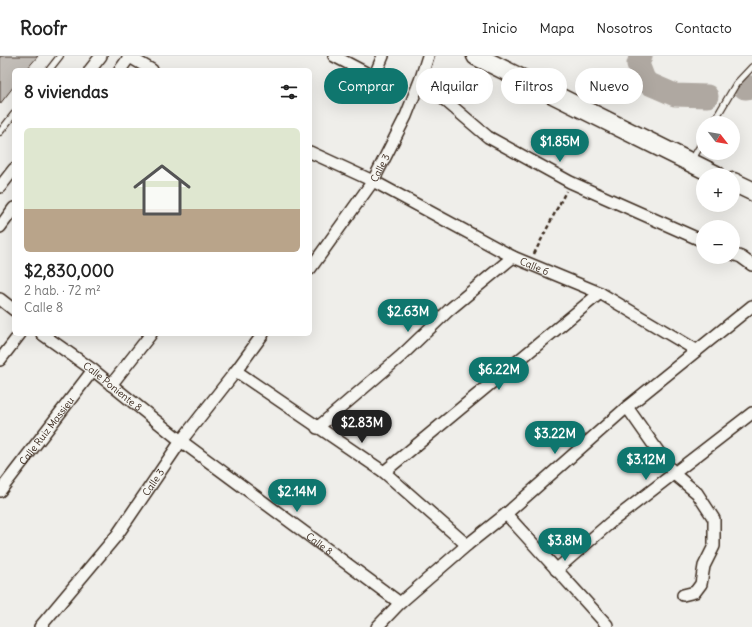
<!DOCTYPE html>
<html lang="es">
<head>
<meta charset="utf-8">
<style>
	:root { --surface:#fff; --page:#f6f6f6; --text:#222; --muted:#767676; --line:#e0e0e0; --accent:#0f766e }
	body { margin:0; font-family:Delius,sans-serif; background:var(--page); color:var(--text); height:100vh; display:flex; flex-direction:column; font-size:15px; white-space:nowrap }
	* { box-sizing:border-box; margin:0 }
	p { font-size:13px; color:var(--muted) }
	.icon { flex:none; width:22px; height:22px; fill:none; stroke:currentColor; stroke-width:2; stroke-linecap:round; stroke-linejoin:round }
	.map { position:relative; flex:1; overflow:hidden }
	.side { position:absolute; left:12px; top:12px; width:300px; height:268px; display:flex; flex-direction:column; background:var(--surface); border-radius:6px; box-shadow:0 4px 16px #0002 }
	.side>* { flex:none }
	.hud { position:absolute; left:324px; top:12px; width:368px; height:36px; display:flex; gap:8px }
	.needle { width:26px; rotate:121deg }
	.buttons { position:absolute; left:696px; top:60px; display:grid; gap:8px }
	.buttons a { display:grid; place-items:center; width:44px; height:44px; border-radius:50%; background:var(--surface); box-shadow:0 4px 16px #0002; font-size:20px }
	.price { position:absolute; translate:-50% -34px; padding:0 9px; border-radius:14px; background:var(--accent); color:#fff; font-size:13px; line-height:26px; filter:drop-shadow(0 1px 2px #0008) }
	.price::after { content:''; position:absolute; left:50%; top:24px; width:12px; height:9px; margin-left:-6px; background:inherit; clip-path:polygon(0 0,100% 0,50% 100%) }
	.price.current { background:#222; color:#fff }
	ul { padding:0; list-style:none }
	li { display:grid; align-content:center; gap:8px; height:212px; padding:0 12px }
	li span { display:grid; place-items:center; height:124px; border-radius:6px; color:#555 }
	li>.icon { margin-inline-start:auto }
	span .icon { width:72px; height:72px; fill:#fffc; stroke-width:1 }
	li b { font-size:17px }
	h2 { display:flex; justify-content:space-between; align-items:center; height:48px; padding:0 12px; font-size:17px }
	.pill { padding:0 14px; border-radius:18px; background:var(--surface); box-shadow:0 4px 16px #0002; font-size:14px; line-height:36px }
	.pill.current { background:var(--accent); color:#fff }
	header { display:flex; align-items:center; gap:24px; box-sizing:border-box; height:56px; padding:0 20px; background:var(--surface); border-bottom:1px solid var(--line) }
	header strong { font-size:19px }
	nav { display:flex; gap:22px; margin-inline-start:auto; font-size:14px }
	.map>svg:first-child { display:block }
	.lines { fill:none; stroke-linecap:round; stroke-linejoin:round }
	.river { stroke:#afa8a1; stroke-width:23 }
	.building { fill:#c2bdb7; stroke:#3b2a1e }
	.lane-casing { stroke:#3b2a1e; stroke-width:8 }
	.street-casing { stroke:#3b2a1e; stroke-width:14 }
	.primary-casing { stroke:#3b2a1e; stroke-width:21 }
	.path { stroke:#3b2a1e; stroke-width:2.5; stroke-dasharray:4 3; stroke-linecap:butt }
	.lane { stroke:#f6f6f2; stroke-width:5.5 }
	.street { stroke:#f6f6f2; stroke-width:11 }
	.primary { stroke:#f6f6f2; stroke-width:18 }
	.labels { text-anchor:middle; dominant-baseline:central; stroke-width:3; stroke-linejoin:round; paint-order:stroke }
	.street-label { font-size:10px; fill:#3b2a1e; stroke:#f6f6f2 }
</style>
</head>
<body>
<header>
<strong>Roofr</strong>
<nav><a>Inicio</a><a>Mapa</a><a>Nosotros</a><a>Contacto</a></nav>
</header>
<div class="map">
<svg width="752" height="571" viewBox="0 0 752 571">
	<rect width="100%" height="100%" fill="#efeeea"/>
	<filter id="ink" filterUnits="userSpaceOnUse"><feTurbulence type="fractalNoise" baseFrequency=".025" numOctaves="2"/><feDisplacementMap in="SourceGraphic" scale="8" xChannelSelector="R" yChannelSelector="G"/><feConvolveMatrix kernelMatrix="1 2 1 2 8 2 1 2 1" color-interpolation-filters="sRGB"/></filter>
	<g filter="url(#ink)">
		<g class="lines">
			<path class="river" d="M 641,0 L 638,8 L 645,26 L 675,39 L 707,40
				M 745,32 L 752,31"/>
		</g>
		<path class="building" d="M 0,0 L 38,0 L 26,14 L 14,14 L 14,30 L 0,48 Z"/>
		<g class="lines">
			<defs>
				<path id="lane" d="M 49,14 L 60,0
					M 713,67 L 736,28 L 752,11
					M 0,76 L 14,58
					M 692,104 L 703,85"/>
				<g id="street">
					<path d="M 128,0 L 152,14"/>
					<path d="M 334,0 L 374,21 L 383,0"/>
					<path d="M 90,14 L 101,0"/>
					<path d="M 120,14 L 130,0"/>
					<path d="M 421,22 L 433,34 L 488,81 L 570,126 L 703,185"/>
					<path id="s1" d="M 310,96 L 373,125 L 513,201 L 600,237 L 696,294"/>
					<path d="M 0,131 L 14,113"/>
					<path d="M 0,171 L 14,152"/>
					<path d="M 733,198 L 741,201 L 752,209"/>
					<path id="s2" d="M 310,213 L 373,125 L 406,60 L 421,22 L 428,0"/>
					<path d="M 0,243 L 14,254"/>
					<path id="s3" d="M 42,278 L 93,314 L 181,385 L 400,547"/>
					<path d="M 0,304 L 20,278"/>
					<path d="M 236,315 L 384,416 L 467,489"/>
					<path d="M 111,329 L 151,278"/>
					<path d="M 627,351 L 674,418 L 697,437 L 714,463 L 714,490 L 704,510 L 701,528 L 695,536 L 683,539"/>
					<path d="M 317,372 L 401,300 L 449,254 L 513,201"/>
					<path d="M 384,416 L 600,237"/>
					<path id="s4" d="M 0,435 L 93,314"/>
					<path d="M 506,458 L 607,569"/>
					<path d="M 556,514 L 611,466 L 752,357"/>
					<path id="s5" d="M 40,571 L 117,479 L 181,385 L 236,315 L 263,278"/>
					<path d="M 377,571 L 400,547 L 467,489 L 506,458 L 627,351 L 752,250"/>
				</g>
				<path id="primary" d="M 476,0 L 716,119
					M 733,126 L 752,135"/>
			</defs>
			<use href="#lane" class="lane-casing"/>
			<use href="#street" class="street-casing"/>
			<use href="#primary" class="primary-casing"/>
			<path class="path" d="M 534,198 L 566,135"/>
			<use href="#lane" class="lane"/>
			<use href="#street" class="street"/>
			<use href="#primary" class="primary"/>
		</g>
	</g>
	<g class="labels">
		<g class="street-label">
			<text stroke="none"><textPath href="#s2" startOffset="123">Calle 3</textPath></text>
			<text stroke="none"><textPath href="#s1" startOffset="252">Calle 6</textPath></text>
			<text stroke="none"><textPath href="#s3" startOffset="88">Calle Poniente 8</textPath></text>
			<text stroke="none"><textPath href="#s4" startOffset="76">Calle Ruiz Massieu</textPath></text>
			<text stroke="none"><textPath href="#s5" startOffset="184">Calle 3</textPath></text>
			<text stroke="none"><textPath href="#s3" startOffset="348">Calle 8</textPath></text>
		</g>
	</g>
</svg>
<div class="buttons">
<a><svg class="needle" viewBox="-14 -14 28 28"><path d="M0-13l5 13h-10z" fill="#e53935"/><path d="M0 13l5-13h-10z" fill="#767676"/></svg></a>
<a>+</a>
<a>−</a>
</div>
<b class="price" style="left:560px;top:107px">$1.85M</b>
<b class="price" style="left:408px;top:277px">$2.63M</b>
<b class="price" style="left:499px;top:335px">$6.22M</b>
<b class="price current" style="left:362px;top:388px">$2.83M</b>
<b class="price" style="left:555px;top:399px">$3.22M</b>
<b class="price" style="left:646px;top:425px">$3.12M</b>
<b class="price" style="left:297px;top:457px">$2.14M</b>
<b class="price" style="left:565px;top:506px">$3.8M</b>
<div class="hud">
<a class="pill current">Comprar</a>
<a class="pill">Alquilar</a>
<a class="pill">Filtros</a>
<a class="pill">Nuevo</a>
</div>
<section class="side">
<h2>8 viviendas<svg class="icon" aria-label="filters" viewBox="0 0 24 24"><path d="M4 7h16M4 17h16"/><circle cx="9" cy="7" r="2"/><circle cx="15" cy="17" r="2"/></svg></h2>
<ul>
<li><span style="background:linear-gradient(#dfe7d0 65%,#b9a48a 0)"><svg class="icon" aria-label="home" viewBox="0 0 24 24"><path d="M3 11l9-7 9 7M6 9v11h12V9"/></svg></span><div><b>$2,830,000</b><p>2 hab. · 72 m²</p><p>Calle 8</p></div></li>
</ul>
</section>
</div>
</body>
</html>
